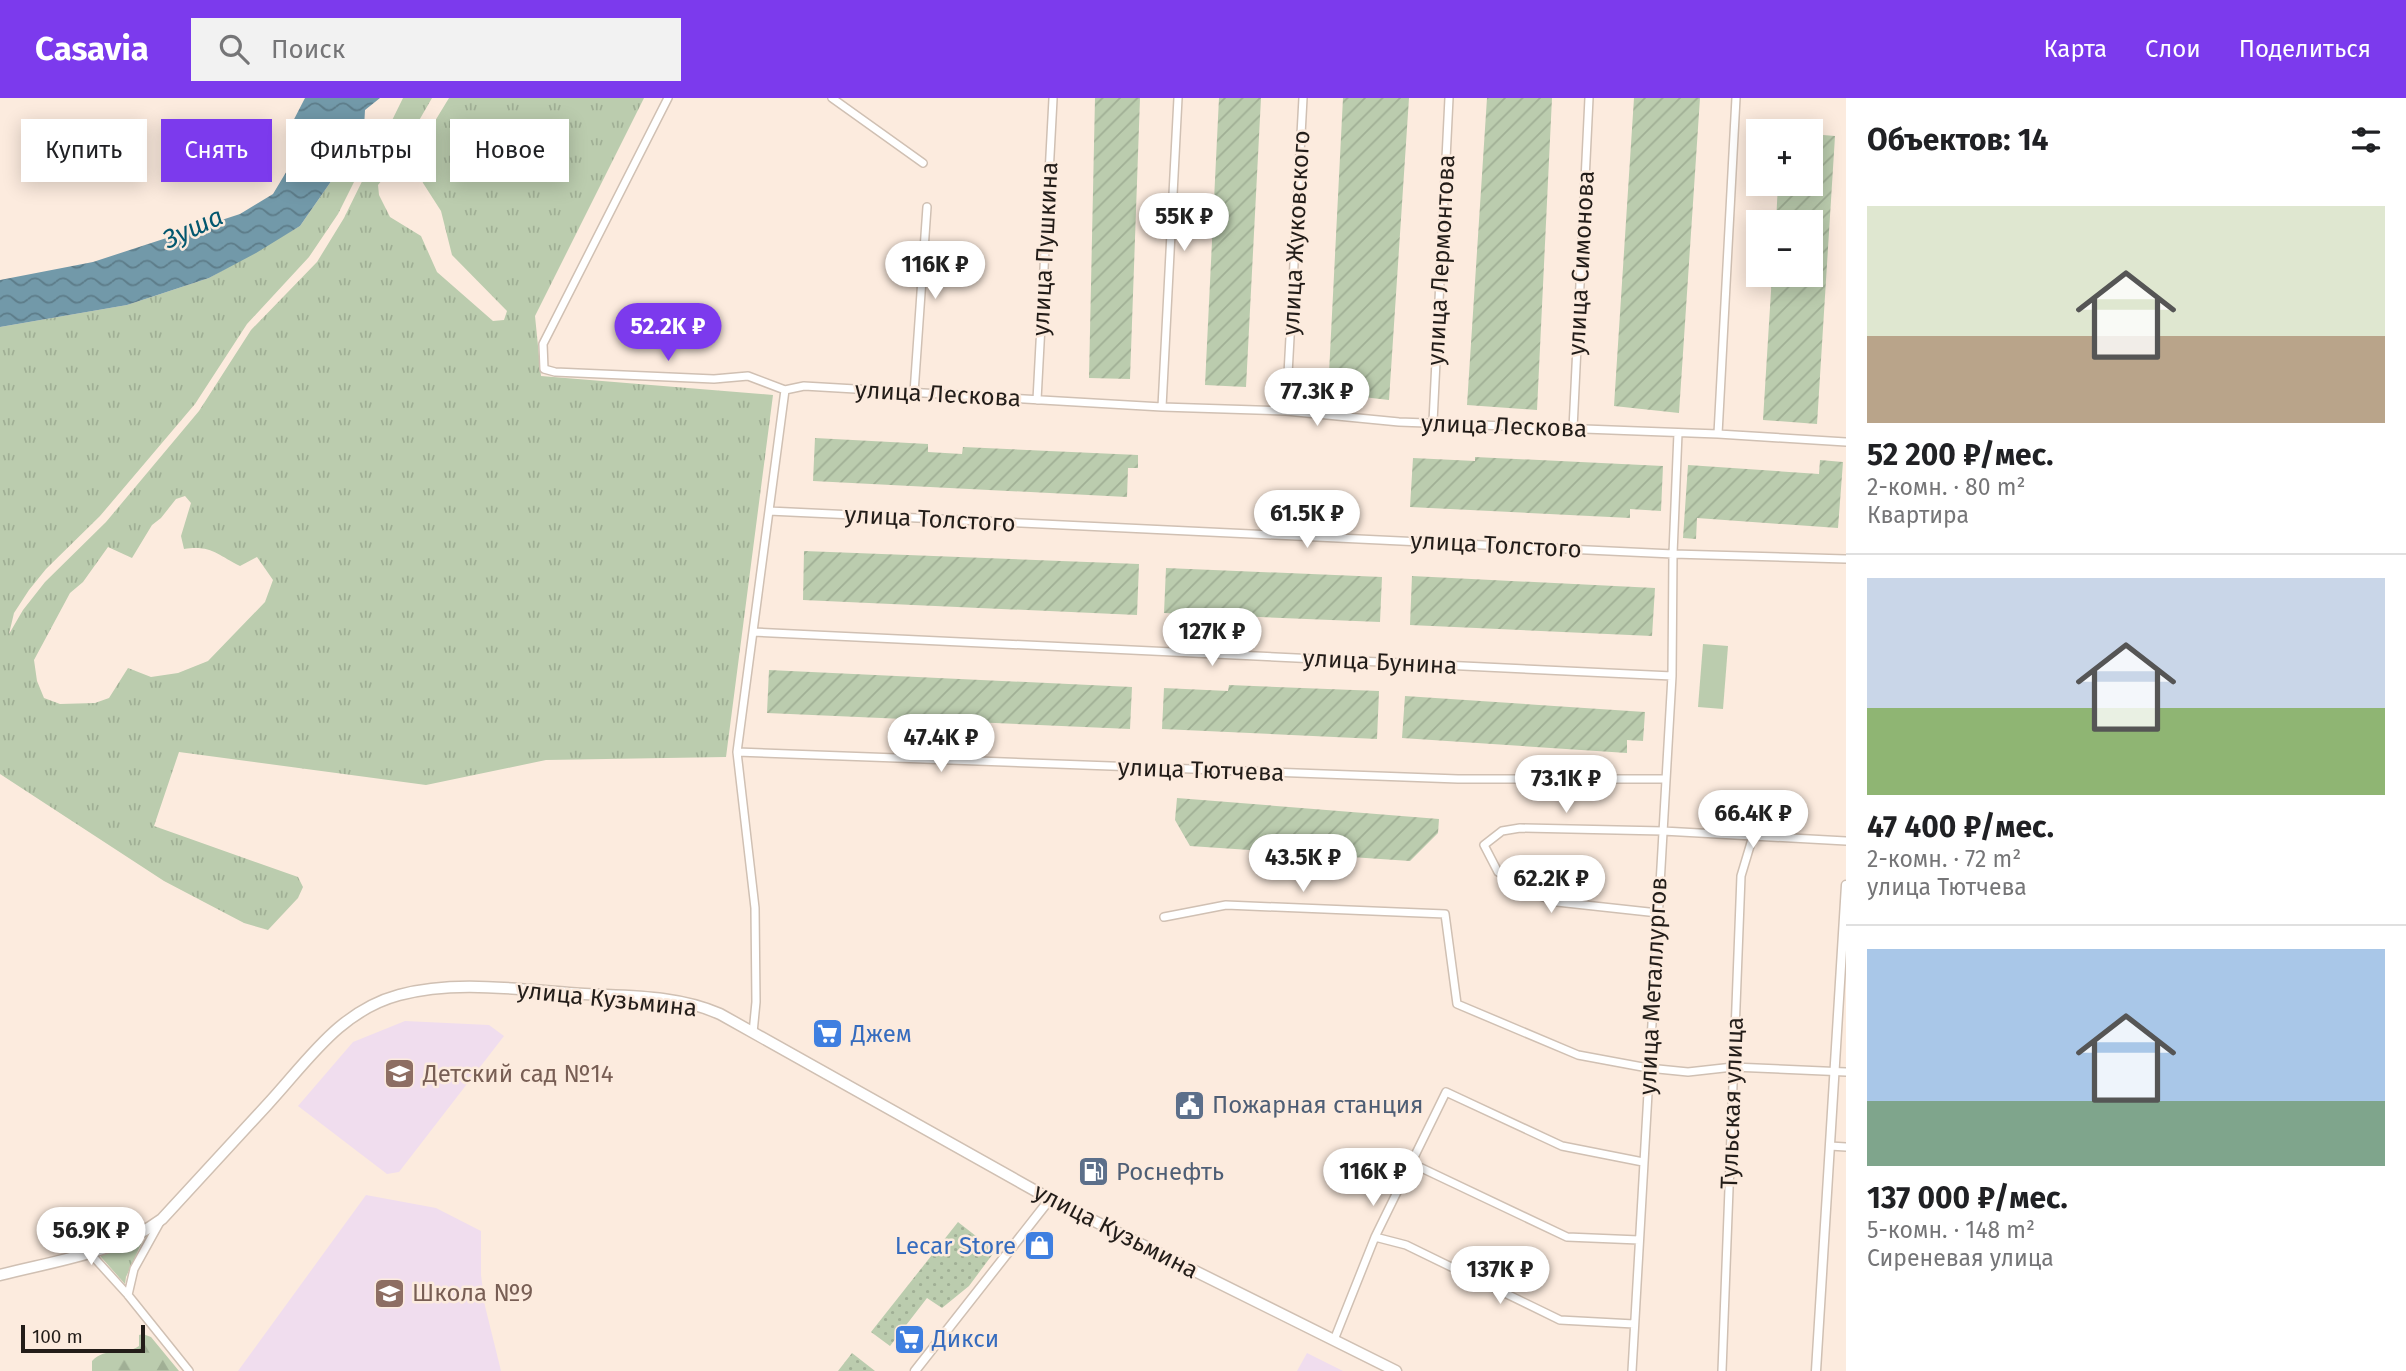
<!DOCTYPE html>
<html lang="ru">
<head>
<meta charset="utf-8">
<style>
	:root { --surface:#fff; --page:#f2f2f2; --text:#202124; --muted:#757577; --line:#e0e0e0; --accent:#7c3aed }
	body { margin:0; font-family:"Fira Sans",sans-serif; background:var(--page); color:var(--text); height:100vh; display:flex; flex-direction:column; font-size:26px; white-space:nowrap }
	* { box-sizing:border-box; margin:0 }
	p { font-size:23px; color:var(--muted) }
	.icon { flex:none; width:38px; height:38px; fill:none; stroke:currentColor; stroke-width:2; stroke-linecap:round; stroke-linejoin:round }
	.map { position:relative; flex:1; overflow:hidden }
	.details { display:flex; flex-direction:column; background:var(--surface); width:560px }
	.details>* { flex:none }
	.hud { position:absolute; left:21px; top:21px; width:665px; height:63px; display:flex; gap:14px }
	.tools { position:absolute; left:1746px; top:21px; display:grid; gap:14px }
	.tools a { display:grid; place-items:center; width:77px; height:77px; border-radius:0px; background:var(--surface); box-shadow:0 4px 18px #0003; font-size:35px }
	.scale { position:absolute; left:21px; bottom:18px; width:124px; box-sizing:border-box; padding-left:7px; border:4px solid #231d19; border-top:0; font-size:19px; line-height:24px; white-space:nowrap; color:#231d19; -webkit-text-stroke:5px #fcebde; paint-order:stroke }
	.price { position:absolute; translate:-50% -60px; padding:0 16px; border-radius:24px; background:#fff; color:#222; font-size:23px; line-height:46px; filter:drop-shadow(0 2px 4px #0008) }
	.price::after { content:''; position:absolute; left:50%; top:42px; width:21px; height:16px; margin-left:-10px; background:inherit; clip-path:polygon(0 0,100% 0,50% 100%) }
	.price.current { background:var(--accent); color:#fff }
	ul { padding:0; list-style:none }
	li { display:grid; align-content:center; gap:14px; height:371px; padding:0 21px }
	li+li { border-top:2px solid var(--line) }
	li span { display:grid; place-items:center; height:217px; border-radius:0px; color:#555 }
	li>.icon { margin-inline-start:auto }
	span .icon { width:126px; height:126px; fill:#fffc; stroke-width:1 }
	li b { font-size:30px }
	h2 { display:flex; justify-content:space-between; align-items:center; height:84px; padding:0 21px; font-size:30px }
	.chip { padding:0 24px; border-radius:0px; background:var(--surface); box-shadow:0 4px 18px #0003; font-size:24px; line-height:63px }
	.chip.current { background:var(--accent); color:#fff }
	header { display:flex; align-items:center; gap:42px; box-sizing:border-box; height:98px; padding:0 35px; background:var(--accent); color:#fff }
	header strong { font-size:33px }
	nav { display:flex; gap:38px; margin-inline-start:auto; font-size:24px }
	.search { width:490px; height:63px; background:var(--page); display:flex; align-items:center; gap:18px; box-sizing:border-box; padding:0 24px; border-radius:0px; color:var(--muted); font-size:26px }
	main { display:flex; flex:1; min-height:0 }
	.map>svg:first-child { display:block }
	.education { fill:#f0ddee }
	.grass { fill:url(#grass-tufts); fill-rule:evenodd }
	.forest { fill:url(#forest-firs) }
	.park { fill:url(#park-dots) }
	.garden { fill:url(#garden-furrows) }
	.pitch { fill:#bbccae }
	.water { fill:url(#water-waves) }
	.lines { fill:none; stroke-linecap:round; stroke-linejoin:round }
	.minor-casing { stroke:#d0c0b3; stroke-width:10 }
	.tertiary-casing { stroke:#d0c0b3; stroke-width:11 }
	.secondary-casing { stroke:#d0c0b3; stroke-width:13 }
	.minor { stroke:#fff; stroke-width:7 }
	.tertiary { stroke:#fff; stroke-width:8 }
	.secondary { stroke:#fff; stroke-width:10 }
	.labels { text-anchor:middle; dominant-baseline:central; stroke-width:5; stroke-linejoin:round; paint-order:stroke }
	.street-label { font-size:24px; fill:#231d19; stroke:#fcebde }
	.shop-label { font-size:24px; fill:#366cbe; stroke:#fcebde; text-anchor:start }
	.education-label { font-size:24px; fill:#785e54; stroke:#fcebde; text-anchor:start }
	.service-label { font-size:24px; fill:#4e5e75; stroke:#fcebde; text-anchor:start }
	.water-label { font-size:26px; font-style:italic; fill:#03576f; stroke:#fcebde }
</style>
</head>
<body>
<header>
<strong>Casavia</strong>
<div class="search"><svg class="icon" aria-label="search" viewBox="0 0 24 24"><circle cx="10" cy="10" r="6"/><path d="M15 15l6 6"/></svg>Поиск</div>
<nav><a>Карта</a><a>Слои</a><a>Поделиться</a></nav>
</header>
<main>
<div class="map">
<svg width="1846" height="1273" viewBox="0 0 1846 1273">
	<defs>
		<pattern id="grass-tufts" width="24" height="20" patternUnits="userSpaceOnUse" patternTransform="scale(1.75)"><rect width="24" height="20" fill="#bbccae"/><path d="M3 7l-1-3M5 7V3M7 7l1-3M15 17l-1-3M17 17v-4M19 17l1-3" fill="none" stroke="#a0af95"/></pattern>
		<pattern id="forest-firs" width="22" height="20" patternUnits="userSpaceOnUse" patternTransform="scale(1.75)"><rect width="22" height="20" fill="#bbccae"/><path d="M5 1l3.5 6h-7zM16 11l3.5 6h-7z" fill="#a0af95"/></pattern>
		<pattern id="park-dots" width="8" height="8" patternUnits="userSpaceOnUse" patternTransform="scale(1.75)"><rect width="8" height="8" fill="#bbccae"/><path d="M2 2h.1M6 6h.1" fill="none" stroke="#a0af95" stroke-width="1.8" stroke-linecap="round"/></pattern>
		<pattern id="garden-furrows" width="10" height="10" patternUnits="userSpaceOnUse" patternTransform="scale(1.75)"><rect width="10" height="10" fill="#bbccae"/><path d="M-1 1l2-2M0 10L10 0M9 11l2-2" fill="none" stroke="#a0af95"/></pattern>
		<pattern id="water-waves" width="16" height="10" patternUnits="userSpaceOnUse" patternTransform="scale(1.75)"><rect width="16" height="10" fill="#7299a9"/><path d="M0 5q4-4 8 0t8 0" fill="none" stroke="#5d7c89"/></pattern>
	</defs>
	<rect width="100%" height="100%" fill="#fcebde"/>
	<path class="education" d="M 405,923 L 489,927 L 504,938 L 399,1074 L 387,1076 L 298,1008 L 353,944 Z
		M 366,1097 L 436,1110 L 481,1133 L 481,1177 L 485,1208 L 501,1273 L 238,1273 Z
		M 1307,1255 L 1343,1273 L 1297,1273 Z"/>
	<path class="grass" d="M 403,0 L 432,0 L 391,71 L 378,87 L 379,97 L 390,119 L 421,138 L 437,174 L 493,223 L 504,222 L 507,213 L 452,157 L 441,113 L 423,85 L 417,67 L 424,41 L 449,0 L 644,0 L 535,218 L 541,278 L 773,297 L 726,659 L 546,662 L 426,687 L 179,654 L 154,728 L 298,779 L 303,789 L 298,800 L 268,832 L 244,825 L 164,783 L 0,676 L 0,229 L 127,207 L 209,180 L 300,128 L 332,82 L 374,37 L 368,56 L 338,116 L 309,159 L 247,226 L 195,306 L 100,418 L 46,471 L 29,492 L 14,515 L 9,536 L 23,512 L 45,484 L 106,424 L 199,313 L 251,232 L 317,164 L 344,120 ZM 185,398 L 191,405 L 181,438 L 184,451 C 212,447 217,457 240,468 L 257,459 L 273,482 L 265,504 L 208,563 L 178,575 L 151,579 L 128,570 L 109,600 L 95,605 L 60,606 L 44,600 L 37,583 L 34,562 L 70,495 L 83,484 L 108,449 L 132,460 L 152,427 L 161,420 L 176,401 Z
		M 143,1142 L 126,1179 L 125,1186 L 101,1159 L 101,1155 Z"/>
	<path class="forest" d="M 143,1236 L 151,1239 L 179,1273 L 92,1273 L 92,1263 C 106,1248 124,1258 139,1248 L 139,1237 Z"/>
	<path class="park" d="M 958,1124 L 995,1153 L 969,1188 L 942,1210 L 927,1200 L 890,1248 L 871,1234 Z
		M 852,1255 L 875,1273 L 838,1273 Z"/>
	<path class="garden" d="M 1095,0 L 1140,0 L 1130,281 L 1089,280 Z
		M 1219,0 L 1261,0 L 1246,289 L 1205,287 Z
		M 1343,0 L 1409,0 L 1389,302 L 1328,295 Z
		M 1487,0 L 1552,0 L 1537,312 L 1467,307 Z
		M 1634,0 L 1700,0 L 1679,315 L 1614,308 Z
		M 1811,36 L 1835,38 L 1817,326 L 1763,322 L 1772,177 L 1811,177 L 1811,124 L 1776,124 L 1778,86 L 1811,86 Z
		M 815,340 L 928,346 L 928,354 L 962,356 L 963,349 L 1138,357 L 1138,370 L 1128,370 L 1127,399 L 813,383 Z
		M 1475,359 L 1663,368 L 1661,413 L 1630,411 L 1630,420 L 1410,409 L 1413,360 L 1475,363 Z
		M 1820,362 L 1843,364 L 1838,430 L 1697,420 L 1696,441 L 1683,440 L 1688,367 L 1819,376 Z
		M 804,453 L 1139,466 L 1137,517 L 803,502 Z
		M 1166,470 L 1382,479 L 1380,524 L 1164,515 Z
		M 1412,478 L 1655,490 L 1652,538 L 1410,527 Z
		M 769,572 L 1132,589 L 1130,631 L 767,615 Z
		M 1229,587 L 1379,593 L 1377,641 L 1162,631 L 1164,590 L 1228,593 Z
		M 1405,598 L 1645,614 L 1643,643 L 1627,642 L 1627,655 L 1402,640 Z
		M 1177,700 L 1439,721 L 1438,735 L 1410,763 L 1190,748 L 1175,722 Z"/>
	<path class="pitch" d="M 1703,546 L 1728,548 L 1723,611 L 1698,609 Z"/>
	<path class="water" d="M 305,0 L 380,0 L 365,12 L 363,48 L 332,82 L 300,128 L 256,155 L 209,180 L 127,207 L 0,229 L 0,182 L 93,164 L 240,116 L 273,96 L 288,71 L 289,31 Z"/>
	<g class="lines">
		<defs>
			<path id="minor" d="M 668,0 L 543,246 L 544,271 L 555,274 L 714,281 L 748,278 L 785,292
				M 832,0 L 923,65
				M 785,292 L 804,288 L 1162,309 L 1286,313 L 1399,324 L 1718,336 L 1846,344
				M 914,295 L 927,109
				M 1037,302 L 1053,1
				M 1162,309 L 1178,0
				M 1286,313 L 1303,0
				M 1433,324 L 1449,0
				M 1573,331 L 1589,0
				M 1718,336 L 1736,0
				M 769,413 L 1673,456 L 1846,461
				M 753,534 L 1672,578
				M 737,654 L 1458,681 L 1666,681
				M 1658,815 L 1557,804 L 1538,797 L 1498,774 L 1484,747 L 1502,733 L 1520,730 L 1663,733 L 1846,743
				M 1164,819 L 1226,807 L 1445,816 L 1457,906 L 1578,957 L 1648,970 L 1688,974 L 1733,969 L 1846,974
				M 753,935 L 756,904 L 755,810 L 737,654 L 785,292
				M 1830,1048 L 1846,1049
				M 1411,1065 L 1567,1139 L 1639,1142
				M 1375,1139 L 1406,1147 L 1560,1222 L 1634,1226
				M 89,1154 L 128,1197 L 189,1273
				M 128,1197 L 134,1171 L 160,1124
				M 1334,1242 L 1375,1139 L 1446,994 L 1562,1048 L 1643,1064
				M 1632,1273 L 1672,578 L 1673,456 L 1678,335
				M 1722,1273 L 1741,778 L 1753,738"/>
			<path id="tertiary" d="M 915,1273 L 1050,1101
				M 1816,1273 L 1846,787"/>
			<path id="secondary" d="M 0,1177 C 54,1163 117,1155 162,1121 C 197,1083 232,1045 267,1007 C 307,964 339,913 399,897 C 453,882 514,891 569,895 C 619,899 673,895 720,916 L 1050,1101 L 1396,1273"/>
		</defs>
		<use href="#minor" class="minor-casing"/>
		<use href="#tertiary" class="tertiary-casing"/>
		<use href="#secondary" class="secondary-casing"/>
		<use href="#minor" class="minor"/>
		<use href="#tertiary" class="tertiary"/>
		<use href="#secondary" class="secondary"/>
	</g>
	<defs>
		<symbol id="supermarket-square" viewBox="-11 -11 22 22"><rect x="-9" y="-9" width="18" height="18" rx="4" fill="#3f7fe0" stroke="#fcebde"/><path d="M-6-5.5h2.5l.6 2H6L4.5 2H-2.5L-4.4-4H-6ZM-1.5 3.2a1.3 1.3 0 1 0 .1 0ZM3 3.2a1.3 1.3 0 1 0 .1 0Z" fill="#fff"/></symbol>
		<symbol id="school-square" viewBox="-11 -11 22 22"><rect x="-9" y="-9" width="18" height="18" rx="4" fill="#8d6e63" stroke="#fcebde"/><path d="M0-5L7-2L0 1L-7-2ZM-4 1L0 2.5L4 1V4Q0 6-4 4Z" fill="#fff"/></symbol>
		<symbol id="civic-square" viewBox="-11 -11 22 22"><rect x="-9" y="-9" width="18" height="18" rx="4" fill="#5c6f8a" stroke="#fcebde"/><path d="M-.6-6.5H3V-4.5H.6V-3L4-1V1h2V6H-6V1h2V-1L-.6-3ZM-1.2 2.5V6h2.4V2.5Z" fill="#fff"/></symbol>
		<symbol id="fuel-square" viewBox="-11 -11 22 22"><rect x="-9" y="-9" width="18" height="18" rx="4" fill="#5c6f8a" stroke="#fcebde"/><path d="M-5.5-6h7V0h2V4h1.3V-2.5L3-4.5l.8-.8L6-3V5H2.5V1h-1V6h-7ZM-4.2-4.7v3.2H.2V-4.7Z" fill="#fff"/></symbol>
		<symbol id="shop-square" viewBox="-11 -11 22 22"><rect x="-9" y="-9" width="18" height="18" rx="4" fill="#3f7fe0" stroke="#fcebde"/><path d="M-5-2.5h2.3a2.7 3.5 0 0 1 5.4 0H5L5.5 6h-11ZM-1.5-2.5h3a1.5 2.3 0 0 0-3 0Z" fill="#fff"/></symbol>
	</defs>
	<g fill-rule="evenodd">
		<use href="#supermarket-square" x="810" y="918" width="35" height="35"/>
		<use href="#school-square" x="382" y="958" width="35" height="35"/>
		<use href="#civic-square" x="1172" y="990" width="35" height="35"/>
		<use href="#fuel-square" x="1076" y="1056" width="35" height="35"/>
		<use href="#shop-square" x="1022" y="1130" width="35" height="35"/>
		<use href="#school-square" x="372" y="1178" width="35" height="35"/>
		<use href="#supermarket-square" x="892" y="1224" width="35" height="35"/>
	</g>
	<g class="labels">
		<g class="street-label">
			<text transform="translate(1296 135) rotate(-87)">улица Жуковского</text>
			<text transform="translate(1045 151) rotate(-87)">улица Пушкина</text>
			<text transform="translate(1441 162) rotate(-87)">улица Лермонтова</text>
			<text transform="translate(1581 165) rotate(-87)">улица Симонова</text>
			<text transform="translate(938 296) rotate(3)">улица Лескова</text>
			<text transform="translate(1504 328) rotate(2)">улица Лескова</text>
			<text transform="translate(930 421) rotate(3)">улица Толстого</text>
			<text transform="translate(1496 447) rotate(3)">улица Толстого</text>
			<text transform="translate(1380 564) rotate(3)">улица Бунина</text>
			<text transform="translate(1201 672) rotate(2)">улица Тютчева</text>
			<text transform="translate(1653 888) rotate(-87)">улица Металлургов</text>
			<text transform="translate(607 901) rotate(6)">улица Кузьмина</text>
			<text transform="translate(1732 1005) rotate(-88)">Тульская улица</text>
			<text transform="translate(1116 1133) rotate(27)">улица Кузьмина</text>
		</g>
		<g class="shop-label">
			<text x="851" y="936">Джем</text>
			<text x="1016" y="1148" text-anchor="end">Lecar Store</text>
			<text x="932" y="1241">Дикси</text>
		</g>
		<g class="education-label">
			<text x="423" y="976">Детский сад №14</text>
			<text x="412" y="1195">Школа №9</text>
		</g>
		<g class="service-label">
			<text x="1212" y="1007">Пожарная станция</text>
			<text x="1116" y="1074">Роснефть</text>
		</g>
		<g class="water-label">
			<text transform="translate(193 130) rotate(-25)">Зуша</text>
		</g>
	</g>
</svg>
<div class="tools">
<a>+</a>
<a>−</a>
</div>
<div class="scale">100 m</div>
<b class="price" style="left:1184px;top:155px">55K ₽</b>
<b class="price" style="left:935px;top:203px">116K ₽</b>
<b class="price current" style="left:668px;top:265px">52.2K ₽</b>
<b class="price" style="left:1317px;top:330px">77.3K ₽</b>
<b class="price" style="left:1307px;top:452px">61.5K ₽</b>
<b class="price" style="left:1212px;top:570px">127K ₽</b>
<b class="price" style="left:941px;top:676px">47.4K ₽</b>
<b class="price" style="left:1566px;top:717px">73.1K ₽</b>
<b class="price" style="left:1753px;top:752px">66.4K ₽</b>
<b class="price" style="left:1303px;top:796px">43.5K ₽</b>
<b class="price" style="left:1551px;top:817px">62.2K ₽</b>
<b class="price" style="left:1373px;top:1110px">116K ₽</b>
<b class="price" style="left:91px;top:1169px">56.9K ₽</b>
<b class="price" style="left:1500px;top:1208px">137K ₽</b>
<div class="hud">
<a class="chip">Купить</a>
<a class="chip current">Снять</a>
<a class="chip">Фильтры</a>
<a class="chip">Новое</a>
</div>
</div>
<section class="details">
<h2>Объектов: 14<svg class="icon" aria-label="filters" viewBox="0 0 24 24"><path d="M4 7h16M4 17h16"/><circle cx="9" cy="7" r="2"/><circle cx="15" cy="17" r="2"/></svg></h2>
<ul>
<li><span style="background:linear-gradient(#dfe7d0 60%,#b9a48a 0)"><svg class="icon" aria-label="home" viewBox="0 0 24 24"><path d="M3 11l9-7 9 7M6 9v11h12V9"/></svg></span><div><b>52 200 ₽/мес.</b><p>2-комн. · 80 m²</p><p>Квартира</p></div></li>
<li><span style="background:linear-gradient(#c9d6e8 60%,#8fb573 0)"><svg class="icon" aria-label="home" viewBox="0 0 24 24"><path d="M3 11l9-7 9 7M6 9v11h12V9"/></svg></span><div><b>47 400 ₽/мес.</b><p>2-комн. · 72 m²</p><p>улица Тютчева</p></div></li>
<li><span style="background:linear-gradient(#a9c7e8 70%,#7fa58c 0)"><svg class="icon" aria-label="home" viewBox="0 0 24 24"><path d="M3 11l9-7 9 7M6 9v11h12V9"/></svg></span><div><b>137 000 ₽/мес.</b><p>5-комн. · 148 m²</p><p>Сиреневая улица</p></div></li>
</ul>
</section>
</main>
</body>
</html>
